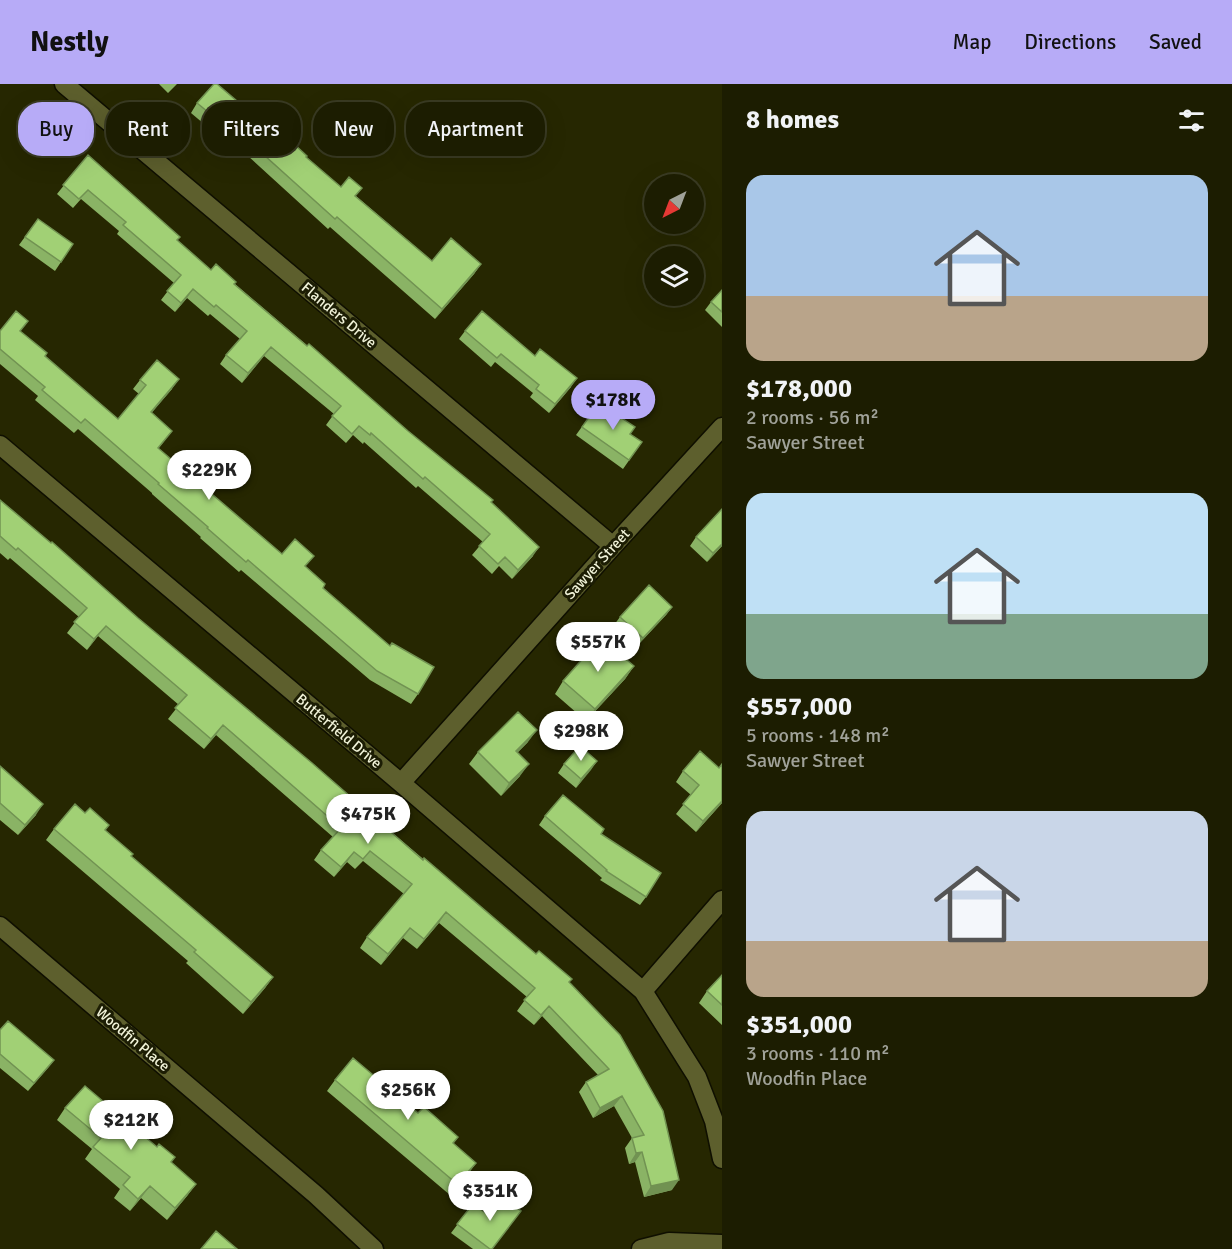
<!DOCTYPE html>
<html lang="en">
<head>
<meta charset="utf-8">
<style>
	:root { --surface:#1c1d01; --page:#292a10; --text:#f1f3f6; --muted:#a0a299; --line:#3a3b23; --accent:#b7abf7 }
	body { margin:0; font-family:Signika,sans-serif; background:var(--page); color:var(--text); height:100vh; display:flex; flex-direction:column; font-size:22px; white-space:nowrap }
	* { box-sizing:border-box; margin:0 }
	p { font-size:20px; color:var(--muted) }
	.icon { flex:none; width:33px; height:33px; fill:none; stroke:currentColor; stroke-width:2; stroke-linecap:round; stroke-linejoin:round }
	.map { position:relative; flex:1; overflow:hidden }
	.panel { display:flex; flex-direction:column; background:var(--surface); width:510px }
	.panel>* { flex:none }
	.hud { position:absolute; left:18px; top:18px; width:570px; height:54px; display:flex; gap:12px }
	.needle { width:39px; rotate:222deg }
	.fabs { position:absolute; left:644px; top:90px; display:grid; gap:12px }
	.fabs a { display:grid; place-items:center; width:60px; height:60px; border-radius:50%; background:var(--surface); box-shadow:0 6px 24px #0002,0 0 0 2px var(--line); font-size:30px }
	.price { position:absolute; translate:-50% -51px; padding:0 14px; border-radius:21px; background:#fff; color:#222; font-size:20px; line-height:39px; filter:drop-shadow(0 2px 3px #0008) }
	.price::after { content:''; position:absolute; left:50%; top:36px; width:18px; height:14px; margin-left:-9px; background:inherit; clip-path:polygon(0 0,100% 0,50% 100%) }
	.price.active { background:var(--accent); color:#111 }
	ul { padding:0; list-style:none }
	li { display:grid; align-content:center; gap:12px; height:318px; padding:0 24px }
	li span { display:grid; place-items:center; height:186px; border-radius:18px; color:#555 }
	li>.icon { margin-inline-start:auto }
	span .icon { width:108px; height:108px; fill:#fffc; stroke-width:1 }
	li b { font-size:26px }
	h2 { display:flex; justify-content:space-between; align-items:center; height:72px; padding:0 24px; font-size:26px }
	.tag { padding:0 21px; border-radius:24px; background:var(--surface); box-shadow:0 6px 24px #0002,0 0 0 2px var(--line); font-size:21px; line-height:54px }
	.tag.active { background:var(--accent); color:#111 }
	header { display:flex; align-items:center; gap:36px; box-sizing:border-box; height:84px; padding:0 30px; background:var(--accent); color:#111 }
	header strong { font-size:28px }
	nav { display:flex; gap:33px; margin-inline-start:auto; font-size:21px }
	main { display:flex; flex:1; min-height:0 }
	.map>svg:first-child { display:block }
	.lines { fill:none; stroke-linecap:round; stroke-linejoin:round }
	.minor-casing { stroke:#0f0f00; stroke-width:21 }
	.minor { stroke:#5d5f2d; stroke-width:18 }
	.wall { fill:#8ab365 }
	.shaded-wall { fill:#719252 }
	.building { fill:#a1d075; stroke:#719252; stroke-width:1.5 }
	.labels { text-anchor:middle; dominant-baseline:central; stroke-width:6; stroke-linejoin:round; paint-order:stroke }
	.street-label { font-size:15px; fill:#f1f3d9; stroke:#1c1d04 }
</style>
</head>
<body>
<header>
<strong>Nestly</strong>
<nav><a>Map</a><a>Directions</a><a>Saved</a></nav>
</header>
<main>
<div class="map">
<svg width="722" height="1165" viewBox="0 0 722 1165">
	<rect width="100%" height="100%" fill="#262701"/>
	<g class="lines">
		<defs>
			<path id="minor" d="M 64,0 L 613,462
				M 0,361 L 401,699 L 643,907 L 697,993 L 714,1037 L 722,1075
				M 401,699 L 613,462 L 722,343
				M 0,842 L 316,1111 L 374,1165
				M 643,907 L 722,816
				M 641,1165 L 669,1158 L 722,1160"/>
		</defs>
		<use href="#minor" class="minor-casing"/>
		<use href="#minor" class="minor"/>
	</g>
	<path class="wall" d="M 159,0 L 177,0 L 168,9 Z
		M 197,19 L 265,41 L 341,103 L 356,112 L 432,177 L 481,180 L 474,190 L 435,235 L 330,143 L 328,145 L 226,52 L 223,56 L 191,29 Z
		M 88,71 L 178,157 L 211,186 L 235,200 L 491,418 L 533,472 L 512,495 L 499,482 L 492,490 L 472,471 L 483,458 L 418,402 L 416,404 L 364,358 L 363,360 L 353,351 L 346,359 L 326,341 L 334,330 L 264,272 L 242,299 L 220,280 L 226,271 L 240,255 L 210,230 L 208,232 L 187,214 L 175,228 L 161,216 L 174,199 L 117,150 L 119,147 L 81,115 L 73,124 L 57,110 Z
		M 38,135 L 73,160 L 55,187 L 19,161 Z
		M 722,206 L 722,243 L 705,226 L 711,218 Z
		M 0,247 L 21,248 L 45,272 L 118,335 L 139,310 L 133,305 L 140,296 L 172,305 L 151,329 L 165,356 L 158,365 L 282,470 L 306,483 L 323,504 L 418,610 L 411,620 L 370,596 L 241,486 L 239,488 L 200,454 L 201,453 L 152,410 L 152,409 L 78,345 L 74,349 L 35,316 L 38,312 L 0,280 Z
		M 465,247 L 571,303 L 549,329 L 530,313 L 533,309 L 495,278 L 491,283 L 459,255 Z
		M 599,319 L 630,350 L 642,358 L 623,385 L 576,351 Z
		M 0,416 L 138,534 L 570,899 L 672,1106 L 644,1113 L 635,1078 L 629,1080 L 625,1064 L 632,1054 L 614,1022 L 593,1034 L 579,1008 L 586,998 L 598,991 L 542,932 L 534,941 L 517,927 L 527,913 L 439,839 L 417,865 L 403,854 L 381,881 L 360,864 L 367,853 L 404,810 L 363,777 L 355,785 L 347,778 L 334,793 L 314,776 L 321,766 L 333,753 L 216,651 L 204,665 L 168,635 L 179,621 L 98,552 L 87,566 L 67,549 L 79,533 L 10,474 L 8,476 L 0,469 Z
		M 696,453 L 722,462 L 707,478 L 690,462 Z
		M 672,523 L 666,531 L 637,562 L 614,541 L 620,533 Z
		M 634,582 L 625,595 L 586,637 L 555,610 L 563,597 Z
		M 528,658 L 517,669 L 520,692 L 501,712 L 469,680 L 478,668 Z
		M 597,677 L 576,704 L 558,689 L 564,680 Z
		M 0,682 L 36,731 L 18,751 L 0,736 Z
		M 683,687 L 722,719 L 696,748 L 676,730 L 691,711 L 676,698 Z
		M 85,729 L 109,741 L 105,746 L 131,773 L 273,893 L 265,904 L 243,930 L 186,879 L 188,877 L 46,756 L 54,745 Z
		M 545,732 L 604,745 L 601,750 L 646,813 L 640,821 L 600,796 L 602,794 L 539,741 Z
		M 722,891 L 722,941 L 699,919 L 707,907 Z
		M 0,946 L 54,976 L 28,1007 L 0,984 Z
		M 335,996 L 418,1029 L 458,1053 L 453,1060 L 476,1079 L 468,1090 L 450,1111 L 327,1007 Z
		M 65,1024 L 171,1078 L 196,1100 L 187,1112 L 167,1136 L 141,1114 L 130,1127 L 114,1114 L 120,1105 L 85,1075 L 92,1065 L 57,1036 Z
		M 473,1120 L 493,1165 L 473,1165 L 451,1149 Z"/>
	<path class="shaded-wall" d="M 481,180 L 474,190 L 435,235 L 442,225 Z
		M 193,205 L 187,214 L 175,228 L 181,219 Z
		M 271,263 L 264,272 L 242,299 L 248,289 Z
		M 577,294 L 571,303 L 549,329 L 555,320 Z
		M 179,295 L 172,305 L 144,338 L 151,328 Z
		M 722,460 L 722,462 L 707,478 L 713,469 Z
		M 539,463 L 533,472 L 512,495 L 518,486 Z
		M 672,523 L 666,531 L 637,562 L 643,554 Z
		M 106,542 L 98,552 L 87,566 L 94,555 Z
		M 634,582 L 625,595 L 586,637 L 595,625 Z
		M 223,641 L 216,651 L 204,665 L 211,655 Z
		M 537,646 L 528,658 L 507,679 L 516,667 Z
		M 597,677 L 591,686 L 576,704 L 581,695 Z
		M 529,680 L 520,692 L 501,712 L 509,699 Z
		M 722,717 L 722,719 L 696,748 L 703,737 Z
		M 43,720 L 36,731 L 18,751 L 25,741 Z
		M 354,768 L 347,778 L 334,793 L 341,783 Z
		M 446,828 L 439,839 L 417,865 L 424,855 Z
		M 410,844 L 403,854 L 381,881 L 388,870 Z
		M 273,893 L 265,904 L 243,930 L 251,918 Z
		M 549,922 L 542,932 L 534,941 L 541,931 Z
		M 54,976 L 48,984 L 28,1007 L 34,999 Z
		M 622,1012 L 614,1022 L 593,1034 L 600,1024 Z
		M 642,1068 L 635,1078 L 629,1080 L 636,1069 Z
		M 476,1079 L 468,1090 L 450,1111 L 457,1100 Z
		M 679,1096 L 672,1106 L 644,1113 L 651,1102 Z
		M 196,1100 L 187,1112 L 167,1136 L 175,1124 Z
		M 150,1102 L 141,1114 L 130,1127 L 138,1115 Z"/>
	<path class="building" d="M 214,0 L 217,0 L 265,41 L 269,37 L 307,72 L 306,73 L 341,103 L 349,93 L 362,104 L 355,112 L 432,177 L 451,154 L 481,180 L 442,225 L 337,133 L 335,135 L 233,43 L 230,46 L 197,19 Z
		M 88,71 L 180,153 L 177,156 L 211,186 L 216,180 L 236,198 L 234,200 L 307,262 L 309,260 L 408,347 L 493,416 L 491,418 L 539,463 L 518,486 L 505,473 L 498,480 L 479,462 L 490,450 L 425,393 L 423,395 L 371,349 L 370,351 L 359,342 L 352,350 L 332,332 L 341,322 L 271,263 L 248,289 L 226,271 L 247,247 L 216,221 L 214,223 L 193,205 L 181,219 L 167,207 L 181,191 L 123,141 L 126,138 L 88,106 L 79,115 L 63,101 Z
		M 38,135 L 73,160 L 61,178 L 25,153 Z
		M 722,206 L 722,228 L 711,218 Z
		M 16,227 L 28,237 L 20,247 L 47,269 L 45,272 L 118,335 L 146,301 L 140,296 L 157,276 L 179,295 L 151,328 L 172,347 L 158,364 L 282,470 L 295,455 L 314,472 L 305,482 L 325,500 L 323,504 L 390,562 L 392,559 L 434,583 L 418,610 L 377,587 L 248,476 L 246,478 L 207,444 L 208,443 L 158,400 L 159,399 L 85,335 L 81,339 L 42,306 L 45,303 L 0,265 L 0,247 Z
		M 482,227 L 535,272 L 540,265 L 577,294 L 555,320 L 536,305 L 539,301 L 501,270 L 497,274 L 465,247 Z
		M 599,319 L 635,343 L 630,350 L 642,358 L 629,376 L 582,343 Z
		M 0,416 L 51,459 L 52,458 L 138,534 L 312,679 L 423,776 L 424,774 L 536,870 L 539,867 L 572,895 L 569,898 L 620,951 L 663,1027 L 679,1096 L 651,1102 L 642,1068 L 636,1069 L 632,1054 L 644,1051 L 622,1012 L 600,1024 L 586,998 L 609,985 L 549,922 L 541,931 L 524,916 L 535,904 L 446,828 L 424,855 L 410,844 L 388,870 L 367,853 L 412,800 L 370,767 L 363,775 L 354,768 L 341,783 L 321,766 L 341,744 L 223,641 L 211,655 L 175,624 L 187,611 L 106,542 L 94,555 L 74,538 L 87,524 L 18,464 L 16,466 L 0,452 Z
		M 722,425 L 722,460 L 713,469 L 696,453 Z
		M 649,501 L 672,523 L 643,554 L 620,533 Z
		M 601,554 L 634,582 L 595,625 L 563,597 Z
		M 518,628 L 537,646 L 516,667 L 529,680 L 509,699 L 478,668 Z
		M 580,662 L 597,677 L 581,695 L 564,680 Z
		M 700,667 L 719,684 L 722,680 L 722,717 L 703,737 L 683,720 L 699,701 L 683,687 Z
		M 0,682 L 43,720 L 25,741 L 0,719 Z
		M 563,711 L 604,745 L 601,750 L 661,789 L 646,813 L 606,787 L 607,786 L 545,732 Z
		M 75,720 L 85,729 L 90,724 L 109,741 L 105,746 L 133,770 L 131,772 L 273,893 L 251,918 L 194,868 L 196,866 L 54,745 Z
		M 722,891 L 722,921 L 707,907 Z
		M 8,937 L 54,976 L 34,999 L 0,970 L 0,946 Z
		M 353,974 L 418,1029 L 424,1023 L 458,1053 L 453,1059 L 476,1079 L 457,1100 L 335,996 Z
		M 85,1002 L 157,1063 L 159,1060 L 175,1073 L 171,1078 L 196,1100 L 175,1124 L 150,1102 L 138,1115 L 123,1101 L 130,1093 L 93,1063 L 101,1054 L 65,1024 Z
		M 501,1112 L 521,1127 L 492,1165 L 490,1165 L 457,1140 L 473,1120 L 487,1130 Z
		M 216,1147 L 237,1165 L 201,1165 Z"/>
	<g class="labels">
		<g class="street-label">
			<text transform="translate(339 231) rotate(40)">Flanders Drive</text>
			<text transform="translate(597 480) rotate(-48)">Sawyer Street</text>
			<text transform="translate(339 647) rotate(40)">Butterfield Drive</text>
			<text transform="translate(133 955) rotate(40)">Woodfin Place</text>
		</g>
	</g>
</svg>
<div class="fabs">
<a><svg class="needle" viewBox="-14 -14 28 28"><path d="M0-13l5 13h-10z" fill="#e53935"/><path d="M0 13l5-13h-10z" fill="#a0a299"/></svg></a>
<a><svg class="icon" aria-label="layers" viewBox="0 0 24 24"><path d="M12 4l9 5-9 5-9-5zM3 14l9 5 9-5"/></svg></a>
</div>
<b class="price active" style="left:613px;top:347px">$178K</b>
<b class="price" style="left:209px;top:417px">$229K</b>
<b class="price" style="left:598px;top:589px">$557K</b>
<b class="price" style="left:581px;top:678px">$298K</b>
<b class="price" style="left:368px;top:761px">$475K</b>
<b class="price" style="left:408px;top:1037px">$256K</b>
<b class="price" style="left:131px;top:1067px">$212K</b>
<b class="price" style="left:490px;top:1138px">$351K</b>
<div class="hud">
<a class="tag active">Buy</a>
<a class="tag">Rent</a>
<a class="tag">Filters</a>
<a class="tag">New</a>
<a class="tag">Apartment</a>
</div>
</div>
<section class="panel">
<h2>8 homes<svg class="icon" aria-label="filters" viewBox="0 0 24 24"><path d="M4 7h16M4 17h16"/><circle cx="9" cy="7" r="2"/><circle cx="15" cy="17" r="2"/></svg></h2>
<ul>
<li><span style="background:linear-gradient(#a9c7e8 65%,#b9a48a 0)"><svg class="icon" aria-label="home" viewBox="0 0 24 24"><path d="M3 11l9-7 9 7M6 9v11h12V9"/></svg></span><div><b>$178,000</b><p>2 rooms · 56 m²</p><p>Sawyer Street</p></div></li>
<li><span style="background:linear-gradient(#bfe0f5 65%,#7fa58c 0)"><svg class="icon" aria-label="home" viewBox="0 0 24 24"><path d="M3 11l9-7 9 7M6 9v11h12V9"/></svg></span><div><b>$557,000</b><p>5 rooms · 148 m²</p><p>Sawyer Street</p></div></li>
<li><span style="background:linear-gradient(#c9d6e8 70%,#b9a48a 0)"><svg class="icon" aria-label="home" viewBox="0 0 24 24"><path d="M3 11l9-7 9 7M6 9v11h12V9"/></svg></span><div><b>$351,000</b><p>3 rooms · 110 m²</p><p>Woodfin Place</p></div></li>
</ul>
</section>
</main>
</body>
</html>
